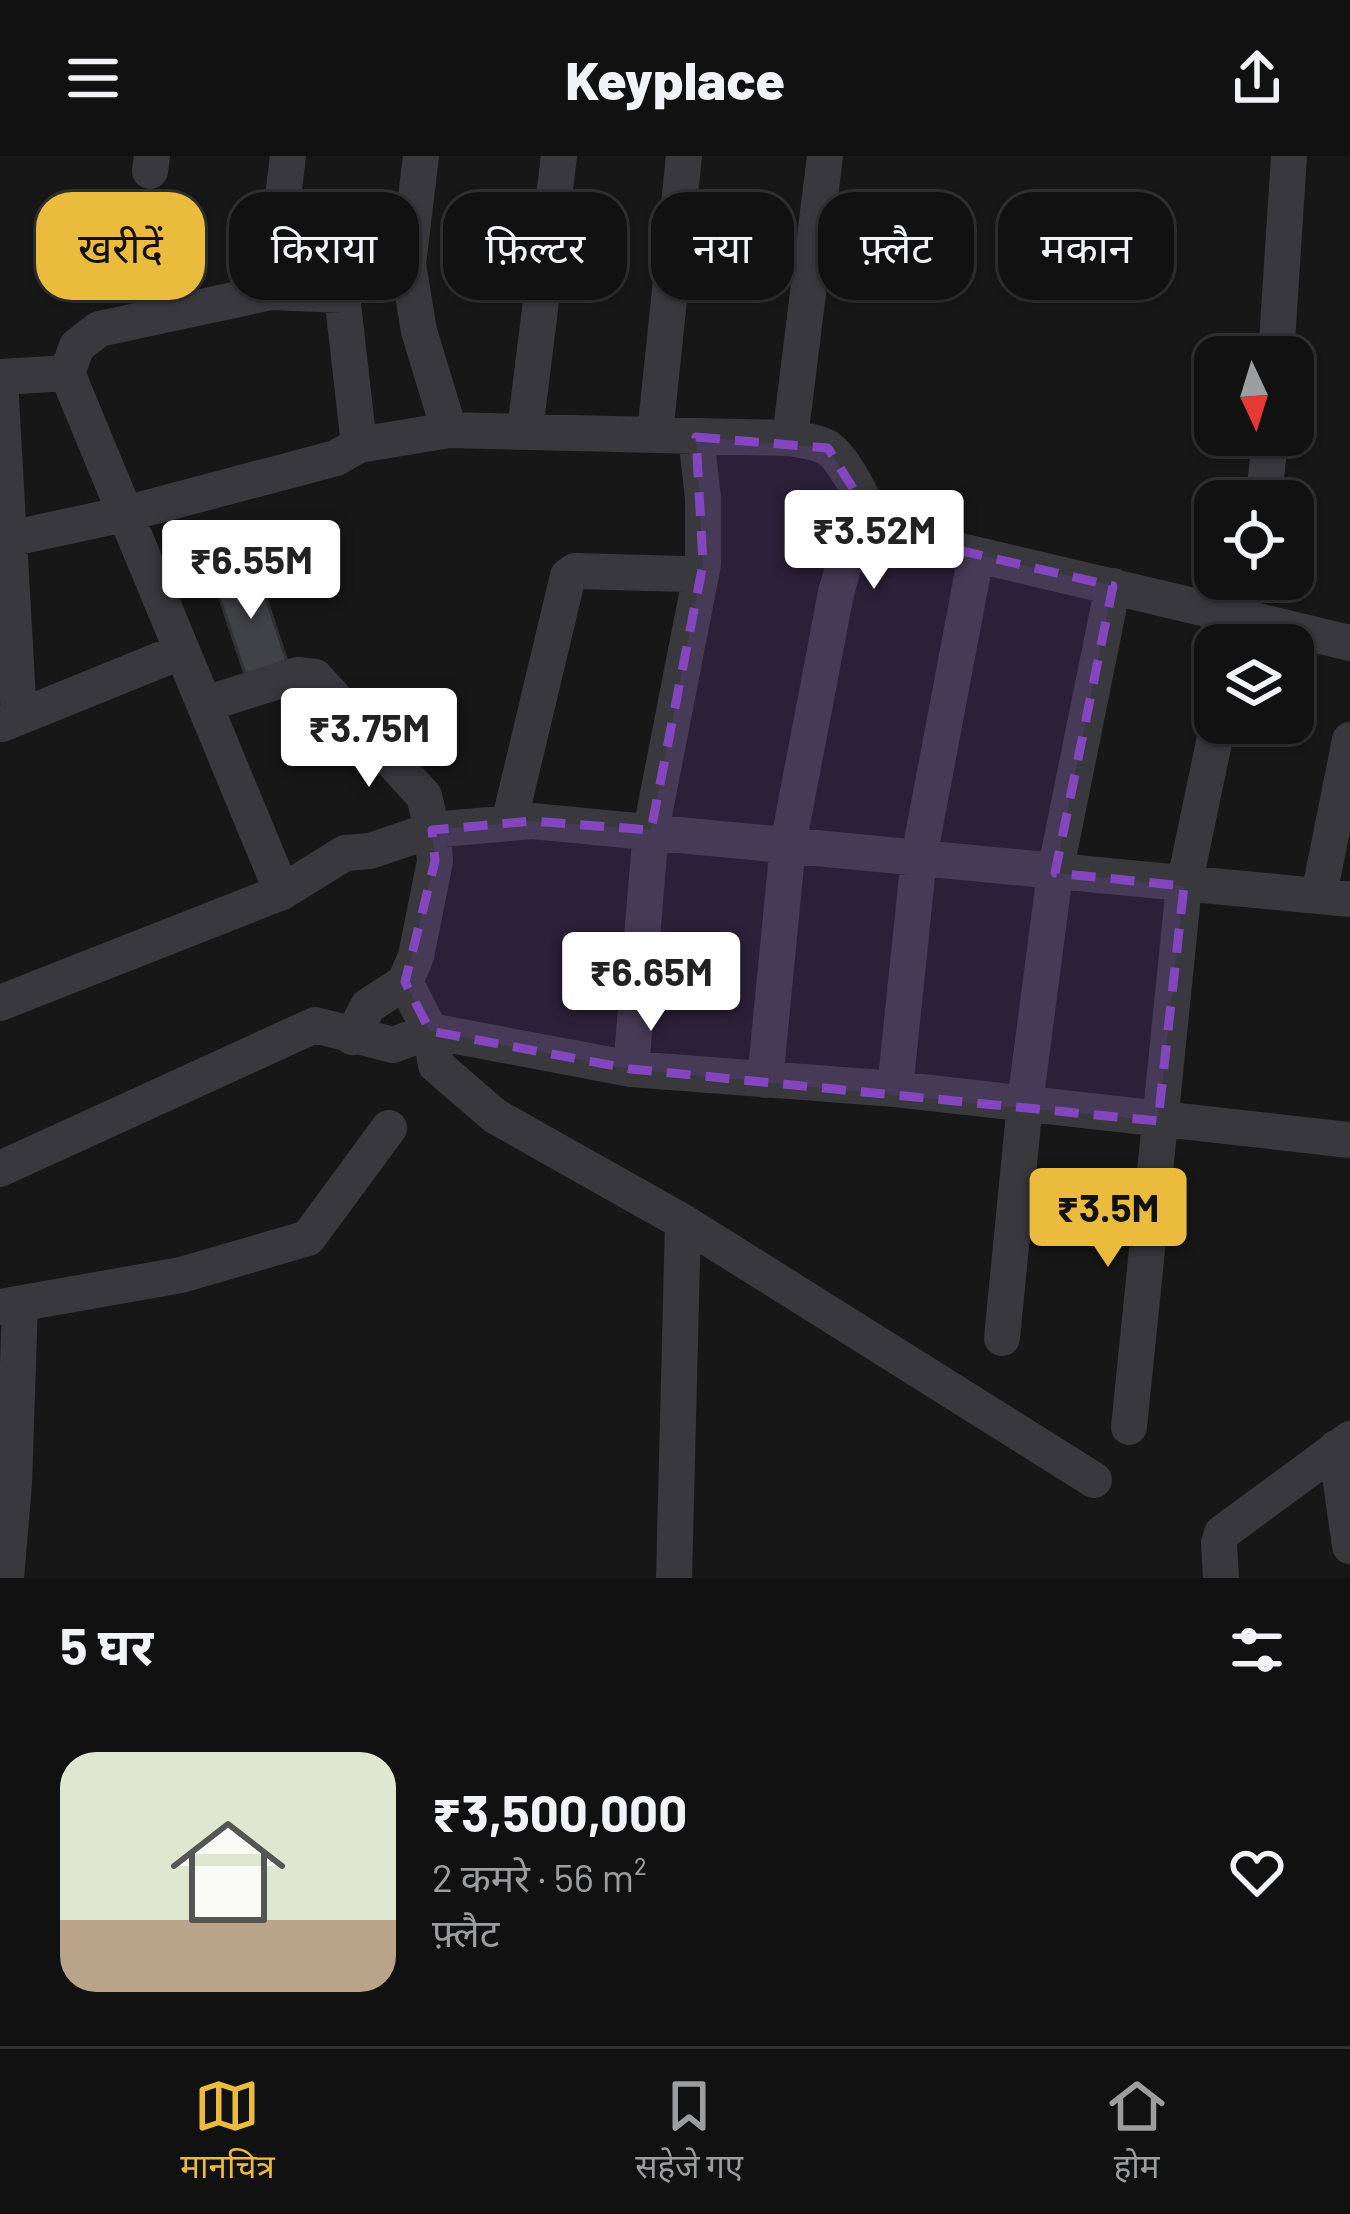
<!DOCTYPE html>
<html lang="hi">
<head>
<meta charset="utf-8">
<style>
	:root { --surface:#111112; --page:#1e1f20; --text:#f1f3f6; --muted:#9c9d9f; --line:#303132; --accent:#eabb3d }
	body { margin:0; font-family:Barlow,"Noto Sans Devanagari",sans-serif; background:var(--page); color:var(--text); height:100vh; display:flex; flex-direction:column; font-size:45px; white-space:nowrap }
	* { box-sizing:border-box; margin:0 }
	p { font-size:39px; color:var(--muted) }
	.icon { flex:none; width:66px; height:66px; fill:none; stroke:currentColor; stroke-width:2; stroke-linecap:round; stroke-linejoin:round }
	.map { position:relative; height:1422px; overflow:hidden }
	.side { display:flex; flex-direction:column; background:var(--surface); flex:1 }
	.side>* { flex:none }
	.hud { position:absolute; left:36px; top:36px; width:1278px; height:108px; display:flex; gap:24px }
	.needle { width:78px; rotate:176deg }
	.fabs { position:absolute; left:1194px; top:180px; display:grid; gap:24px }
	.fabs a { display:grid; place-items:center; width:120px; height:120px; border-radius:24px; background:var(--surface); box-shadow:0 3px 9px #0004,0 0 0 3px var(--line); font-size:60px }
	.price { position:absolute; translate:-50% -102px; padding:0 27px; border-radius:12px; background:#fff; color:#222; font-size:39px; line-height:78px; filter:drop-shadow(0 3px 6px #0008) }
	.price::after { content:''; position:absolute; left:50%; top:72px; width:36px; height:27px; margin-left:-18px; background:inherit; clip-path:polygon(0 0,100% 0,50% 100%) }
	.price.selected { background:var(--accent); color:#111 }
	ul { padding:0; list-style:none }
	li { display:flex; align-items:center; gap:36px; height:300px; padding:0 60px }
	li span { display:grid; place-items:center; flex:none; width:336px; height:240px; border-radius:36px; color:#555 }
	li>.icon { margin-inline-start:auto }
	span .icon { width:144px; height:144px; fill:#fffc; stroke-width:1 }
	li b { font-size:51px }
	h2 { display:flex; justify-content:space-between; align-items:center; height:144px; padding:0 60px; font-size:51px }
	.chip { padding:0 42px; border-radius:36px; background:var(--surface); box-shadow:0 3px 9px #0004,0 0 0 3px var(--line); font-size:42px; line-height:108px }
	.chip.selected { background:var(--accent); color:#111 }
	header { display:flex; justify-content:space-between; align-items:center; height:156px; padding:0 60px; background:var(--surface); font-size:54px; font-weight:800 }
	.tabs { display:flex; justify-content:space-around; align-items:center; height:168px; border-top:3px solid var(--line); background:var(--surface); font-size:33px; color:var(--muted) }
	.tabs a { display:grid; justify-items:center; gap:6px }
	.tabs .selected { color:var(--accent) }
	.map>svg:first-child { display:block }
	.building { fill:#414245; stroke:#313134; stroke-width:3 }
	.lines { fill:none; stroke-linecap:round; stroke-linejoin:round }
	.minor { stroke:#38383d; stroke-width:36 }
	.marked { fill:#8446be; fill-opacity:0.2; stroke:#8446be; stroke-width:9; stroke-dasharray:24 15; stroke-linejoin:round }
</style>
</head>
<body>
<header><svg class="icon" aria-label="menu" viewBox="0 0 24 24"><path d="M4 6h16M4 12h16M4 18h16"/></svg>Keyplace<svg class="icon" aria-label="share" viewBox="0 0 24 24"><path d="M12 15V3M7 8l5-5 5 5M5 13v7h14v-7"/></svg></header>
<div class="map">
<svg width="1350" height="1422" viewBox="0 0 1350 1422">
	<rect width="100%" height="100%" fill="#171718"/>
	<path class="building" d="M 257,415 L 287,505 L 245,518 L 215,428 Z"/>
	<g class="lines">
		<path class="minor" d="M 421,0 L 408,108 L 419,175 L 449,274
			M 150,15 L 152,0
			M 271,136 L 288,0
			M 1276,201 L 1289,0
			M 67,217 L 77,190 L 99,173 L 271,136 L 342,139 L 359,289
			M 0,221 L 67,217 L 282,736 L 0,847
			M 0,224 L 19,561
			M 525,274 L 559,0
			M 655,278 L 684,0
			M 790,282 L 825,0
			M 1263,345 L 1271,279
			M 9,383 L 125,358 L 336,302 L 359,289 L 449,274 L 790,282 C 802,284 818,286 828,292 C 848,306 868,355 880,376
			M 1234,489 L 1249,423
			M 205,548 L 298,519 L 315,521 L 424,640 L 432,674 L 435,705 L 416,800 L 405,826 L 368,850 L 352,881
			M 2,568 L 182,495
			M 509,667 L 568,420 L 575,415 L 686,418 L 696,416 L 703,408 L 703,342 L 696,281
			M 282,736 L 345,697 L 370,695 L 432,674 L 532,665 L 1350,743
			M 1319,739 L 1350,584
			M 405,826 L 430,875 L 436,909 L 495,960 L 683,1066 L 1094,1324
			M 631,913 L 651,674 L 703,408
			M 765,924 L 788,689 L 836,437 L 849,391 L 866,377 L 880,376 L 1350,487
			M 895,933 L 919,701 L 976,400
			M 0,1013 L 315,869 L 393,889 L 430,875 L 631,913 L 895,933 L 1350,984
			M 0,1151 L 181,1119 L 308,1082 L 389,972
			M 1002,1182 L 1025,947 L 1055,717 L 1113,430
			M 1129,1271 L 1184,730 L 1218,567
			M 1336,1292 L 1350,1390
			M 6,1422 L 14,1328 L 20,1148
			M 674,1422 L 683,1066
			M 1221,1422 L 1219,1387 L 1222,1377 L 1350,1283"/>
	</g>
	<path class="marked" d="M 696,281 L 828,292 L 880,376 L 1113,430 L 1055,717 L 1184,730 L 1158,965 L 631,913 L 430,875 L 405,826 L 435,705 L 432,674 L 532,665 L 651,674 L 703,408 Z"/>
</svg>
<div class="fabs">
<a><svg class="needle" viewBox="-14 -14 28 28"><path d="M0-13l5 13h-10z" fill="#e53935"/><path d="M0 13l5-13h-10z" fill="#9c9d9f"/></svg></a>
<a><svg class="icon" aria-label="locate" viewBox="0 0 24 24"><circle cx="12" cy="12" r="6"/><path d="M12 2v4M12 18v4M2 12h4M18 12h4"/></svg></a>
<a><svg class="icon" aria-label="layers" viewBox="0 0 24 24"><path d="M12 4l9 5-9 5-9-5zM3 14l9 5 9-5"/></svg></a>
</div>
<b class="price" style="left:874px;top:436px">₹3.52M</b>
<b class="price" style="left:251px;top:466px">₹6.55M</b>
<b class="price" style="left:369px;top:634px">₹3.75M</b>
<b class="price" style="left:651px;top:878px">₹6.65M</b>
<b class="price selected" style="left:1108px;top:1114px">₹3.5M</b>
<div class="hud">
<a class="chip selected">खरीदें</a>
<a class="chip">किराया</a>
<a class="chip">फ़िल्टर</a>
<a class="chip">नया</a>
<a class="chip">फ़्लैट</a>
<a class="chip">मकान</a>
</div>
</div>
<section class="side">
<h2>5 घर<svg class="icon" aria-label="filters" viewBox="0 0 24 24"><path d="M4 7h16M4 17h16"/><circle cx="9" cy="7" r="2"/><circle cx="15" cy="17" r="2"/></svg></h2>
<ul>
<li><span style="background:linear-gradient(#dfe7d0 70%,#b9a48a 0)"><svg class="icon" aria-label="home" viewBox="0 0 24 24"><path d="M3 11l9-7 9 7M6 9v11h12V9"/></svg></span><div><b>₹3,500,000</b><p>2 कमरे · 56 m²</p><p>फ़्लैट</p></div><svg class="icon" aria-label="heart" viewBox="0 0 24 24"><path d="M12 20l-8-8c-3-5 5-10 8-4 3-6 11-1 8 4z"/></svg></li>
</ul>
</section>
<nav class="tabs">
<a class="selected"><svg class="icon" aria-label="map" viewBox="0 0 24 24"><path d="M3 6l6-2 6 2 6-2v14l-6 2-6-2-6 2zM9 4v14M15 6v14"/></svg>मानचित्र</a>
<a><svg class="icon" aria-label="saved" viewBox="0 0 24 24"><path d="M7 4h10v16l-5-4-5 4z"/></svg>सहेजे गए</a>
<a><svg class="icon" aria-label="home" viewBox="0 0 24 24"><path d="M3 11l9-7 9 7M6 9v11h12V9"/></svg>होम</a>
</nav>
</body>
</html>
